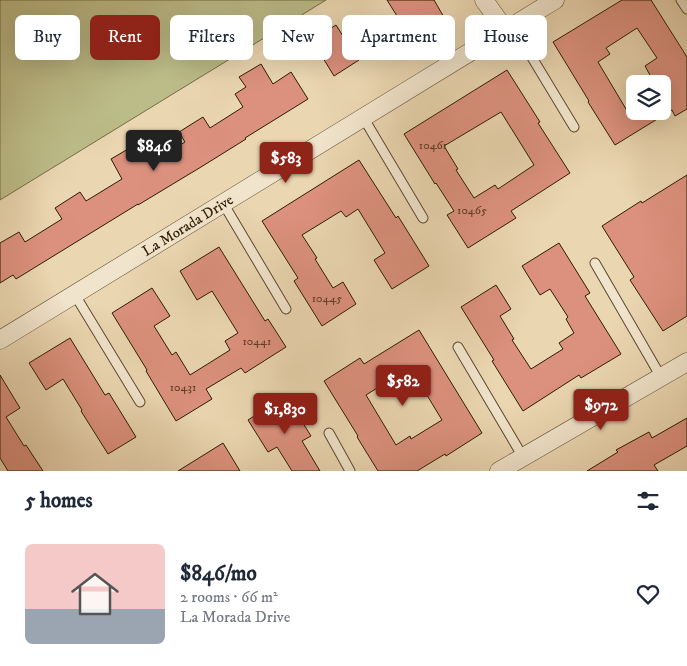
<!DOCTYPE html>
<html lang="en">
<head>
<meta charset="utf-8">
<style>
	:root { --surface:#fff; --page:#f6f6f7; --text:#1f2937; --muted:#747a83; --line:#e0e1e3; --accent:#8f2418 }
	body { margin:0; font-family:"IM FELL DW Pica",serif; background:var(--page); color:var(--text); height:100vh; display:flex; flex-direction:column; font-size:19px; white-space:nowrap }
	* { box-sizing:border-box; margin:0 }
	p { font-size:16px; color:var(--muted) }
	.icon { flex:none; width:28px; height:28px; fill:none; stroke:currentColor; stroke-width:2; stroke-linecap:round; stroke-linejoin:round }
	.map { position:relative; height:471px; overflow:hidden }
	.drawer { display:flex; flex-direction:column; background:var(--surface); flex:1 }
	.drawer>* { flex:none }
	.top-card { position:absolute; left:15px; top:15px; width:658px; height:45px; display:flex; gap:10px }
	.tools { position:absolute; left:626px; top:75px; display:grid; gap:10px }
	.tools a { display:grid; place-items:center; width:45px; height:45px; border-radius:8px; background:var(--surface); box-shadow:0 5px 20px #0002; font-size:25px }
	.price { position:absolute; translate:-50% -42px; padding:0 11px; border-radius:5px; background:var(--accent); color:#fff; font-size:16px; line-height:32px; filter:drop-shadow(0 1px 2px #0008) }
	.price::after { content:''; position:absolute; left:50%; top:30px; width:15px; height:11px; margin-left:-8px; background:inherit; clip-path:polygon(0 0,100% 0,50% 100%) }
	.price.selected { background:#222; color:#fff }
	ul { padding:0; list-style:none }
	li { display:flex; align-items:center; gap:15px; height:125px; padding:0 25px }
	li+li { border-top:1px solid var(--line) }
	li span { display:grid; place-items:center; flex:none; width:140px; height:100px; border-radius:8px; color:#555 }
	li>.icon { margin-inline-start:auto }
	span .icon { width:60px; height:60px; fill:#fffc; stroke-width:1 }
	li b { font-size:21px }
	h2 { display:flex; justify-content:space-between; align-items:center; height:60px; padding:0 25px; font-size:21px }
	.pill { padding:0 18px; border-radius:8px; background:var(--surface); box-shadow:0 5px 20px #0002; font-size:18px; line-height:45px }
	.pill.selected { background:var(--accent); color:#fff }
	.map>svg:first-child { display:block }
	.green { fill:#bcbc88; stroke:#756c46 }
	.building { fill:#dc917e; stroke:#2e1c04; fill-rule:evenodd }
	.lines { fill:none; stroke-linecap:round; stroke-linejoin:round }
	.service-casing { stroke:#5d4a2f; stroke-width:11 }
	.minor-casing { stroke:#5d4a2f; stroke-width:19 }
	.service { stroke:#f1e4cc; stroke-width:9 }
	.minor { stroke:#f1e4cc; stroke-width:18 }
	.labels { text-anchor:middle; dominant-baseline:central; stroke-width:4; stroke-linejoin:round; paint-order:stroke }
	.number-label { font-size:12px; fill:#5a3922 }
	.street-label { font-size:15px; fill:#2e1c04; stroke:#f1e4cc }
</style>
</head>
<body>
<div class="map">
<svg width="687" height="471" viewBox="0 0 687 471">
	<rect width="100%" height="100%" fill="#ead6b1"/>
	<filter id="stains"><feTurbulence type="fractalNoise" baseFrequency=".004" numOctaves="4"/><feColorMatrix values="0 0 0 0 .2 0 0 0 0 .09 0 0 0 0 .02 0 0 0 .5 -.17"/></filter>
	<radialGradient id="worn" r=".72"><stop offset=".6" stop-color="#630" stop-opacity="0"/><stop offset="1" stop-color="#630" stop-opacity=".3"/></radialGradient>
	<path class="green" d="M 0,0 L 326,0 L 0,200 Z"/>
	<path class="building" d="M 387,0 L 434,0 L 445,19 L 412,40 Z
		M 622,0 L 651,0 L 687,57 L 687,109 L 675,116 L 672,110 L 615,145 L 588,102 L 589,101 L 553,42 ZM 637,28 L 657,58 L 645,66 L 655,84 L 662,84 L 662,111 L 635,111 L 635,103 L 626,109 L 598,62 L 610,54 L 606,48 Z
		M 364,22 L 375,40 L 355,53 L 359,60 L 334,76 L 312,40 L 336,25 L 343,36 Z
		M 261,64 L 273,84 L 291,72 L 308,99 L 245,138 L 246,139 L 201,167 L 138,205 L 138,204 L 16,279 L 13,275 L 0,283 L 0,243 L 19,232 L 25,242 L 62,219 L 55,208 L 80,192 L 86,201 L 122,179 L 111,159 L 140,142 L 152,162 L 185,142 L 179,132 L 203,117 L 210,128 L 243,107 L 235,94 L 246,87 L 239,77 Z
		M 507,70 L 540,122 L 538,123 L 570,173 L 511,211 L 516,218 L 468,248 L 447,215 L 454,211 L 436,183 L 435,184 L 404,134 ZM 501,112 L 534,165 L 498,189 L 495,185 L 474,198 L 456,170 L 458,169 L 444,146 Z
		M 359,160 L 396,218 L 398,216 L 429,266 L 392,289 L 374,260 L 385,253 L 358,209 L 346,217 L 341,211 L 302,235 L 317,258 L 315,259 L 333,288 L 343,282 L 356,304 L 322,326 L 294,281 L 298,278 L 262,221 Z
		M 687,175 L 687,316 L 663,331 L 630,280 L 634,277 L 602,226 L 641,201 L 642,203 Z
		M 559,243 L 590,293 L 585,296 L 621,354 L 581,378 L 579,375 L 523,411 L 492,361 L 494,360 L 461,307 L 496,285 L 511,309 L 500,316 L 514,339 L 512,340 L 531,369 L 563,349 L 559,343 L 574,333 L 566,319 L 568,317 L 550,289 L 540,295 L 522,266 Z
		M 219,247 L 265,321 L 268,319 L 286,347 L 245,373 L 241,368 L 206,389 L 212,399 L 176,421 L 146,371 L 147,370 L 112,313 L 152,288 L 170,316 L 154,326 L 172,355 L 176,352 L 190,375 L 230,350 L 225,341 L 238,333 L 212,291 L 197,300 L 180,271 Z
		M 419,330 L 482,433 L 446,456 L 445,454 L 417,471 L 378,471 L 357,437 L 358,436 L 324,381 L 360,358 L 364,364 ZM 412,375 L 420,388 L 422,387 L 442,420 L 411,439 L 410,436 L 396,445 L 366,395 L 393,378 L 397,384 Z
		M 70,338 L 105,395 L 109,393 L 136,437 L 108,454 L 81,411 L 82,410 L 63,379 L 46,390 L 29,363 Z
		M 0,375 L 20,408 L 6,417 L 24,446 L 26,445 L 43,471 L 8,471 L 0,458 Z
		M 286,396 L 311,436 L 302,441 L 320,471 L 292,471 L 277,447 L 268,452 L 248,420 Z
		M 687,418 L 687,446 L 654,465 L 658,471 L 587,471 L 618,452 L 616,450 L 649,432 L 652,438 Z
		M 223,443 L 240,471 L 178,471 Z"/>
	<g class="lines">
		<defs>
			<path id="service" d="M 681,0 L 687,9
				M 513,26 L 574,127
				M 363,117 L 423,218
				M 223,203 L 286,309
				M 595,263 L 661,377
				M 75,295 L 140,402
				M 458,347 L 523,457
				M 329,433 L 350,471"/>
			<g id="minor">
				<path d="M 484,0 L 506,31"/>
				<path id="s1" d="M 0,340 L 555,0"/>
				<path d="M 499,471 L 687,362"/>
			</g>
		</defs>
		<use href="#service" class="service-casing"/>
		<use href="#minor" class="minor-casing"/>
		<use href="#service" class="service"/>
		<use href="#minor" class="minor"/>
	</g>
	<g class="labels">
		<g class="number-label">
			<text x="433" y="145">10461</text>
			<text x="472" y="210">10465</text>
			<text x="327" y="298">10445</text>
			<text x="257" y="341">10441</text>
			<text x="183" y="387">10431</text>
		</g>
		<g class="street-label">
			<text stroke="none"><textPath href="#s1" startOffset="220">La Morada Drive</textPath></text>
		</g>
	</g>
	<rect width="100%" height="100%" filter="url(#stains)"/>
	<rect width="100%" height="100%" fill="url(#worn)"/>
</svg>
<div class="tools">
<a><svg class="icon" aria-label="layers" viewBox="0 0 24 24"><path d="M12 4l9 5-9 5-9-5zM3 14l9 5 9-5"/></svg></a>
</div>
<b class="price selected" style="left:154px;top:172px">$846</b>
<b class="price" style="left:286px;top:184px">$583</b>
<b class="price" style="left:403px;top:407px">$582</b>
<b class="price" style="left:601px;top:431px">$972</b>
<b class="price" style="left:285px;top:435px">$1,830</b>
<div class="top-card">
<a class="pill">Buy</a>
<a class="pill selected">Rent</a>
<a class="pill">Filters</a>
<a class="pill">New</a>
<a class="pill">Apartment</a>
<a class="pill">House</a>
</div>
</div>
<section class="drawer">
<h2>5 homes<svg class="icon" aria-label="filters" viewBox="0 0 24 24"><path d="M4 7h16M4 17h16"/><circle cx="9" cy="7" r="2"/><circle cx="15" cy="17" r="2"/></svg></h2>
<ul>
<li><span style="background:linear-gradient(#f6c9c9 65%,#9aa5b1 0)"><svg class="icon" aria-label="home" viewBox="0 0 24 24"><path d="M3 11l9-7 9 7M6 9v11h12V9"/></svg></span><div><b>$846/mo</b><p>2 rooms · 66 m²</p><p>La Morada Drive</p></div><svg class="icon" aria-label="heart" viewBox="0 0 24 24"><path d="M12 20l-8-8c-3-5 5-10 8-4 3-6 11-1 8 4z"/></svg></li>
</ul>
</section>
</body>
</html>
